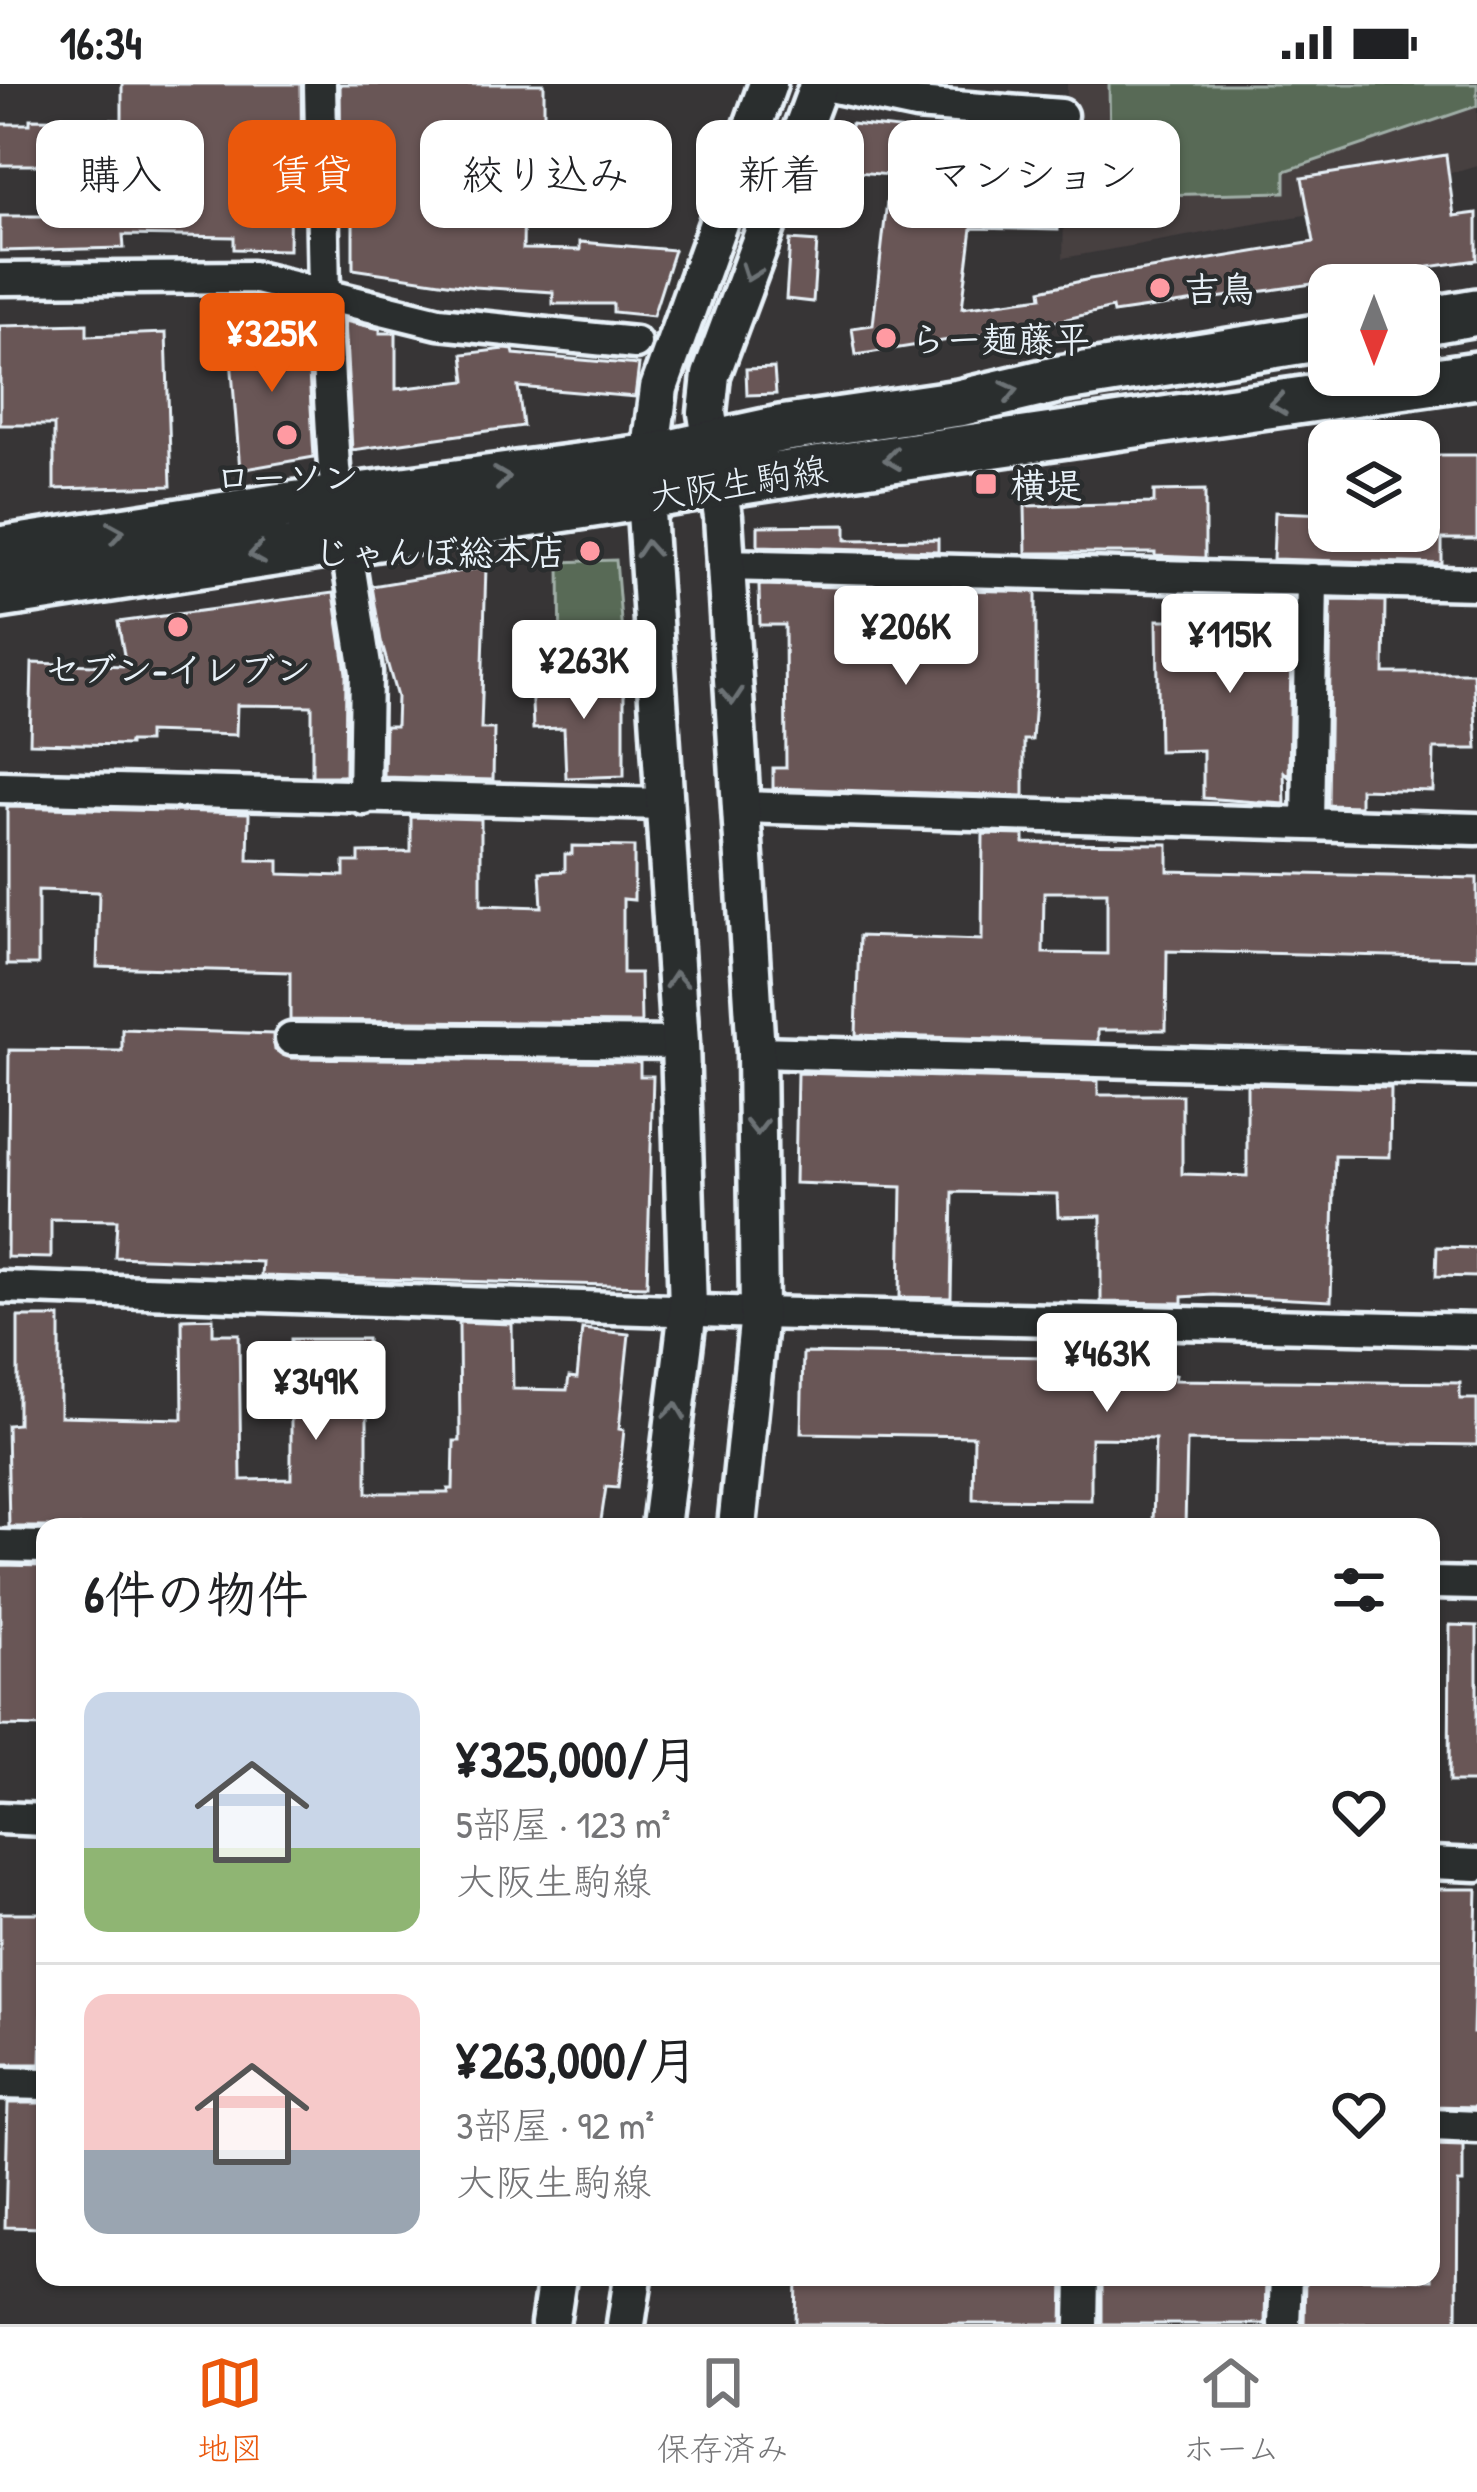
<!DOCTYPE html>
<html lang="ja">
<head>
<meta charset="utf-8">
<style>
	:root { --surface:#fff; --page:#f2f2f2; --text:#202124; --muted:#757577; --line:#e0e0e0; --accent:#ea580c }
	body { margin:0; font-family:"Patrick Hand","Klee One",sans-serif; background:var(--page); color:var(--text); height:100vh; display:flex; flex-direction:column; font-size:45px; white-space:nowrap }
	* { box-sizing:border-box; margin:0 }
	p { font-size:39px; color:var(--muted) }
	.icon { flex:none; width:66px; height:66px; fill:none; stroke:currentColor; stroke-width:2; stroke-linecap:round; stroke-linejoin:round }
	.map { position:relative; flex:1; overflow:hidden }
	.drawer { position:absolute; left:36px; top:1434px; width:1404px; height:768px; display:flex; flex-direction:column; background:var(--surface); border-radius:24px; box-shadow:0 3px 9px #0004 }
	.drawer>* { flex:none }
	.hud { position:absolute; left:36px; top:36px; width:1407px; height:108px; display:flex; gap:24px }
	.needle { width:78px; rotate:180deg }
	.tools { position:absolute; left:1308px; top:180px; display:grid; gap:24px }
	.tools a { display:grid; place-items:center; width:132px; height:132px; border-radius:24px; background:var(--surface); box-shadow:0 3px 9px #0004; font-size:60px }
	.price { position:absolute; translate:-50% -102px; padding:0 27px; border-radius:12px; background:#fff; color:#222; font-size:39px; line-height:78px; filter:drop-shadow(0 3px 6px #0008) }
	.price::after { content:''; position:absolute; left:50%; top:72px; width:36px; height:27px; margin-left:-18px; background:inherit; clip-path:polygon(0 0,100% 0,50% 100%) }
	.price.on { background:var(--accent); color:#fff }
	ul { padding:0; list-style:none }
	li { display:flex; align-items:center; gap:36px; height:300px; padding:0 48px }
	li+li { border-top:3px solid var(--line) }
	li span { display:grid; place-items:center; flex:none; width:336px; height:240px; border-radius:24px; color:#555 }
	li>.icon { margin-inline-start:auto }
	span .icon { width:144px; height:144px; fill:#fffc; stroke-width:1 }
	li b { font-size:51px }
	h2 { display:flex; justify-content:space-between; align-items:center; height:144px; padding:0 48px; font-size:51px }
	.tag { padding:0 42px; border-radius:24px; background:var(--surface); box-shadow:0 3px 9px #0004; font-size:42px; line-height:108px }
	.tag.on { background:var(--accent); color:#fff }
	.status { display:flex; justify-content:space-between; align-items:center; height:84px; padding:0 60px; background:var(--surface); direction:ltr }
	.status svg { height:33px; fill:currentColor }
	.tabs { display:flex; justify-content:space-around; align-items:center; height:168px; border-top:3px solid var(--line); background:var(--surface); font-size:33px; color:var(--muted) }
	.tabs a { display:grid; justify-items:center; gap:6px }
	.tabs .on { color:var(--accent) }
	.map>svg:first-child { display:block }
	.built { fill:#463f40 }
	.green { fill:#586b56; stroke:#a0aea7; stroke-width:3 }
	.building { fill:#695656; stroke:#e8f1f8; stroke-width:3; fill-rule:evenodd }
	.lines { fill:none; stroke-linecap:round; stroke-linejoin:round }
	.minor-casing { stroke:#e8f1f8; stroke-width:39 }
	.tertiary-casing { stroke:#e8f1f8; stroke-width:45 }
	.primary-casing { stroke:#e8f1f8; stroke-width:54 }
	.minor { stroke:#2a2d2e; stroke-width:30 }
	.tertiary { stroke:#2a2d2e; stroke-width:36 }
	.primary { stroke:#2a2d2e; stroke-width:45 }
	.oneway { stroke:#6c7275 }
	.poi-dot { fill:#ff9aa2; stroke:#2a2d2e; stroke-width:4.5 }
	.labels { text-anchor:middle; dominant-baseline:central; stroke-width:9; stroke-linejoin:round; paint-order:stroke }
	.poi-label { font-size:36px; font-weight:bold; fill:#e8f1f8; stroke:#2a2d2e; text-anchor:start }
	.street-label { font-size:36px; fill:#e8f1f8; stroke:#2a2d2e }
</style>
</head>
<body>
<div class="status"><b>16:34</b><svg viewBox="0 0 49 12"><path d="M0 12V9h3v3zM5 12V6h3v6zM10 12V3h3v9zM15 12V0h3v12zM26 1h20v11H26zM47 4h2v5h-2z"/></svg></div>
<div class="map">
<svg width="1477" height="2240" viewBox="0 0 1477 2240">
	<rect width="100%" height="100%" fill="#373536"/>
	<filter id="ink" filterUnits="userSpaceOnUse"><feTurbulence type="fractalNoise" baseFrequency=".00833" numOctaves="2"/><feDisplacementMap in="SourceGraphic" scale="24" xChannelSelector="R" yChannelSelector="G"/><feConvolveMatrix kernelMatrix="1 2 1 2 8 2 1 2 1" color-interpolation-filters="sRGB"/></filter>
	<g filter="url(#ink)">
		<path class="built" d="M 1067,0 L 1477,0 L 1477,81 L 1322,128 L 1063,174 Z"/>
		<path class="green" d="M 1109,0 L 1477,0 L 1477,22 L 1285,87 L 1285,108 L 1111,112 Z
			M 616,476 L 624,574 L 561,590 L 560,478 Z"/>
		<path class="building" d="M 122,0 L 301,0 L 302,96 L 290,96 L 289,166 L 234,165 L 234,153 L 123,151 L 124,164 L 0,167 L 0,132 L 59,132 L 57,81 L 0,81 L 0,40 L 30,40 L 30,35 L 122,36 Z
			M 340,0 L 544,0 L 544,69 L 600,75 L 597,108 L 524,107 L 523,165 L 580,166 L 580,158 L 674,166 L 653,232 L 613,228 L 613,220 L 553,220 L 553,208 L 474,203 L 353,185 L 353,138 L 349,138 L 353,94 L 341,95 Z
			M 851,40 L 927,48 L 920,112 L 999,121 L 1000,59 L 1060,60 L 1058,146 L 972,144 L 962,224 L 1042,213 L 1041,206 L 1090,195 L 1314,158 L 1302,94 L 1446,71 L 1454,132 L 1477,129 L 1477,176 L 1113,229 L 1112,224 L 1042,241 L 856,271 L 852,244 L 873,241 L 890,91 L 847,87 Z
			M 790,156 L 817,158 L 813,218 L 786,215 Z
			M 345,237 L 380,245 L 380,249 L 396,249 L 396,305 L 466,297 L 463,270 L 505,265 L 513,266 L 514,270 L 639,281 L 635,313 L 518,303 L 523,342 L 352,366 Z
			M 267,238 L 306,238 L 314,373 L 240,386 L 229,250 L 267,249 Z
			M 87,240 L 87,252 L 166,249 L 171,402 L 54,405 L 54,341 L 0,341 L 0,242 Z
			M 774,284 L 776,310 L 747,311 L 746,285 Z
			M 1419,371 L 1477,371 L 1477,455 L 1442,455 L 1442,480 L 1273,475 L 1275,428 L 1329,430 L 1329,447 L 1419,447 Z
			M 1205,406 L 1205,474 L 1155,472 L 1155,469 L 1026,469 L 1025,422 L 1154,419 L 1154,407 Z
			M 846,441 L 846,456 L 938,455 L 938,467 L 758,462 L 758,442 Z
			M 486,483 L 481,645 L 494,645 L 493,696 L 384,693 L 385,642 L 396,642 L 397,613 L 381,557 L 372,502 Z
			M 759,501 L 1036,508 L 1036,604 L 1032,656 L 1024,656 L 1024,712 L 773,704 L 773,684 L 786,684 L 785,541 L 760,541 Z
			M 334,509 L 346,589 L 345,692 L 312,692 L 312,622 L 237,621 L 236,651 L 148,648 L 148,658 L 129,658 L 129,661 L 30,659 L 32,579 L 126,582 L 118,538 Z
			M 1211,514 L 1292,515 L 1289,693 L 1284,688 L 1285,720 L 1203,714 L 1203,666 L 1159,667 L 1157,536 L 1212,536 Z
			M 1331,516 L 1385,517 L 1384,589 L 1473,589 L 1477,665 L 1434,665 L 1433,707 L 1360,705 L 1360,722 L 1328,721 Z
			M 531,592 L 624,595 L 624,692 L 566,694 L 564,644 L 533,645 Z
			M 7,723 L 249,729 L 248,776 L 279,777 L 279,790 L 344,792 L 344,778 L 359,778 L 359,769 L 411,768 L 411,733 L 481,735 L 481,821 L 542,823 L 540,788 L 565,787 L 565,770 L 572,770 L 572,762 L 634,763 L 634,816 L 623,815 L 623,889 L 640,889 L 641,939 L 290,936 L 290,888 L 97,883 L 99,808 L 38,806 L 38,881 L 7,881 Z
			M 983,750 L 1024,751 L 1024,759 L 1168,760 L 1168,787 L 1477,794 L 1477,874 L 1167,867 L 1166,946 L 1098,946 L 1098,958 L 856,951 L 859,852 L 982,856 ZM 1044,808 L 1107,808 L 1107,870 L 1043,869 Z
			M 122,945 L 273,950 L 275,966 L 291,974 L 640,978 L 640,992 L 653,992 L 647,1202 L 261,1192 L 262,1178 L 115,1173 L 117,1136 L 51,1135 L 51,1174 L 7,1173 L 9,966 L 122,967 Z
			M 797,989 L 1098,997 L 1098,1011 L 1182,1011 L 1182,1090 L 1247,1092 L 1247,1000 L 1391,1004 L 1390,1073 L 1335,1072 L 1331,1217 L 1213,1211 L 1182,1213 L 1182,1219 L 1101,1218 L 1101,1132 L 1058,1133 L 1057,1110 L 953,1108 L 951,1214 L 900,1213 L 902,1103 L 795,1099 Z
			M 1437,1163 L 1477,1164 L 1477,1193 L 1436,1192 Z
			M 18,1233 L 60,1233 L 60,1332 L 183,1335 L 182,1235 L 213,1234 L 213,1250 L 239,1250 L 241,1396 L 291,1395 L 291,1255 L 367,1255 L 367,1409 L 448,1409 L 448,1405 L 453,1405 L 454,1357 L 460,1357 L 459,1238 L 512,1240 L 513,1305 L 567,1306 L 569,1293 L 577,1294 L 582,1245 L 629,1250 L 619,1345 L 624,1346 L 618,1404 L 606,1403 L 600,1443 L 9,1443 L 7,1341 L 18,1340 Z
			M 803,1269 L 1109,1274 L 1109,1289 L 1176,1291 L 1175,1296 L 1460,1299 L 1460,1315 L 1477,1315 L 1477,1361 L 1187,1357 L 1185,1443 L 1153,1443 L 1155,1355 L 1091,1354 L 1091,1416 L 973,1415 L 974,1352 L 801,1349 Z
			M 0,1481 L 45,1482 L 45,1643 L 0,1642 Z
			M 1450,1541 L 1477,1542 L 1477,1698 L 1449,1698 Z
			M 1431,1805 L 1477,1805 L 1473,1949 L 1477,1949 L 1477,2023 L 1431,2022 Z
			M 0,1829 L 45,1829 L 41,1980 L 0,1980 Z
			M 8,2019 L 45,2019 L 45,2144 L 5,2143 Z
			M 1431,2061 L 1463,2062 L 1463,2099 L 1458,2099 L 1457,2240 L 1304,2240 L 1305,2193 L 1431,2196 Z
			M 797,2193 L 1064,2193 L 1063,2240 L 796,2240 Z
			M 1170,2193 L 1266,2193 L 1265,2240 L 1102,2240 L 1102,2194 L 1170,2196 Z"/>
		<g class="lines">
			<defs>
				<path id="minor" d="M 320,0 L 324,208 L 334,384 L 366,588 L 364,715
					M 821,0 L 916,20 L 1061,31
					M 0,195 L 252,193 L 439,239 L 635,259
					M 723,481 L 1477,500
					M 0,703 L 663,720
					M 740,723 L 1477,745
					M 1308,740 L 1312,495
					M 291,955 L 680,959
					M 756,968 L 1477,987
					M 0,1203 L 759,1229 L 1477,1246
					M 0,1462 L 45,1463
					M 1431,1499 L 1477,1500
					M 0,1734 L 45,1736
					M 1431,1779 L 1477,1781
					M 0,1999 L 45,2000
					M 1431,2041 L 1477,2043
					M 1082,2240 L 1083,2193
					M 1284,2240 L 1286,2193"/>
				<path id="tertiary" d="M 661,1443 L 688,1225 L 680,959 L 645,412 L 659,304 L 768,0
					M 737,1443 L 759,1229 L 756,968 L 723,433 L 707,329 L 711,291 L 819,0
					M 550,2240 L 557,2193
					M 626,2240 L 633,2193"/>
				<path id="primary" d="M 1419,238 L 1477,228
					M 0,466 L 283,422 L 652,373 L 780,345 L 959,319 L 1060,295 L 1329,252
					M 0,511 L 788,390 L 1477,291"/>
			</defs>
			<use href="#minor" class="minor-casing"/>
			<use href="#tertiary" class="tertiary-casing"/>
			<use href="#primary" class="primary-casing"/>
			<use href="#minor" class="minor"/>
			<use href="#tertiary" class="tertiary"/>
			<use href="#primary" class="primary"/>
		</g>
		<defs><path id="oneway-chevron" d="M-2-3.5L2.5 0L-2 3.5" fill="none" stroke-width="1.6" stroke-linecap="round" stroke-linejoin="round" transform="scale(3)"/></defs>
		<g class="oneway">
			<use href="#oneway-chevron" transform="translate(750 189) rotate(110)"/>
			<use href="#oneway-chevron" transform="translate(1010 307) rotate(-13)"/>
			<use href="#oneway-chevron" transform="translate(1278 320) rotate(172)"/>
			<use href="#oneway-chevron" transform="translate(892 375) rotate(172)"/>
			<use href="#oneway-chevron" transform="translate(502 394) rotate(-8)"/>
			<use href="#oneway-chevron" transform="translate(116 448) rotate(-9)"/>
			<use href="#oneway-chevron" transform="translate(647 465) rotate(-94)"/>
			<use href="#oneway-chevron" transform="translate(257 470) rotate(171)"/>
			<use href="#oneway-chevron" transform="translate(732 612) rotate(86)"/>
			<use href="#oneway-chevron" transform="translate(676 896) rotate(-94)"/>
			<use href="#oneway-chevron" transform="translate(757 1043) rotate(89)"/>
			<use href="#oneway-chevron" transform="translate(675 1327) rotate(-83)"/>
		</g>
	</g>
	<g class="poi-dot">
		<circle cx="1160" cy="204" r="12"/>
		<circle cx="886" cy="254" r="12"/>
		<circle cx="287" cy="351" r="12"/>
		<rect x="974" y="388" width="24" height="24" rx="6"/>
		<circle cx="590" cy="467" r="12"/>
		<circle cx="178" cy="543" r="12"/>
	</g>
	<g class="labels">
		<g class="poi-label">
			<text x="1184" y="204">吉鳥</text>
			<text x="910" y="254">らー麺藤平</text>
			<text x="287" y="392" text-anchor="middle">ローソン</text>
			<text x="1010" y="400">横堤</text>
			<text x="566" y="467" text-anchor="end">じゃんぼ総本店</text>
			<text x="178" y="584" text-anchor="middle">セブン-イレブン</text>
		</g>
		<g class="street-label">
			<text transform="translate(738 398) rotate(-9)">大阪生駒線</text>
		</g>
	</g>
</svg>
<div class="tools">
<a><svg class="needle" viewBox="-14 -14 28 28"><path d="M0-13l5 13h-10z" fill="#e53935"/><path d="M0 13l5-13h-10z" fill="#757577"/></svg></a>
<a><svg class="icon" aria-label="layers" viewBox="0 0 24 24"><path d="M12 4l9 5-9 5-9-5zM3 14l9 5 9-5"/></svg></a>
</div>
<b class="price on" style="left:272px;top:311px">¥325K</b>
<b class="price" style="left:906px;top:604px">¥206K</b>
<b class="price" style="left:1230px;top:612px">¥115K</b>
<b class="price" style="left:584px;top:638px">¥263K</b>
<b class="price" style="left:1107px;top:1331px">¥463K</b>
<b class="price" style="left:316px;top:1359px">¥349K</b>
<div class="hud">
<a class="tag">購入</a>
<a class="tag on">賃貸</a>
<a class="tag">絞り込み</a>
<a class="tag">新着</a>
<a class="tag">マンション</a>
</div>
<section class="drawer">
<h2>6件の物件<svg class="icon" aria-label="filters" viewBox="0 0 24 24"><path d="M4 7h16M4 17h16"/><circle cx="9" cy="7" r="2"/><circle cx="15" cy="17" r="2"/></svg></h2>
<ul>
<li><span style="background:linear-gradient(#c9d6e8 65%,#8fb573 0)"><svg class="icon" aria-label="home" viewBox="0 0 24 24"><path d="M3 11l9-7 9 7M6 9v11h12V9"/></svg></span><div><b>¥325,000/月</b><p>5部屋 · 123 m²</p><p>大阪生駒線</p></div><svg class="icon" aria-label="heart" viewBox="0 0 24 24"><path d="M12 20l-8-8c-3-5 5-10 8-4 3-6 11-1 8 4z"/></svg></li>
<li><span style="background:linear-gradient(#f6c9c9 65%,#9aa5b1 0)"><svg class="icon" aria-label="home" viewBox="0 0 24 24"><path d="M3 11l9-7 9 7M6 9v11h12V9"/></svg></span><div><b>¥263,000/月</b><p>3部屋 · 92 m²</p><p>大阪生駒線</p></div><svg class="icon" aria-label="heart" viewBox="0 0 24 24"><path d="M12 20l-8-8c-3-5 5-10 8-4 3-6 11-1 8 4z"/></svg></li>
</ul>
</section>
</div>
<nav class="tabs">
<a class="on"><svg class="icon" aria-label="map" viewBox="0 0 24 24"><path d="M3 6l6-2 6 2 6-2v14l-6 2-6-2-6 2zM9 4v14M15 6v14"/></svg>地図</a>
<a><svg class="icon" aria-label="saved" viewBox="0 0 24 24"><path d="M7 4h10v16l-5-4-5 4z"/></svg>保存済み</a>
<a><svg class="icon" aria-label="home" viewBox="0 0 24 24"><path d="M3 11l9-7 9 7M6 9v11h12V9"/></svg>ホーム</a>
</nav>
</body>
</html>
